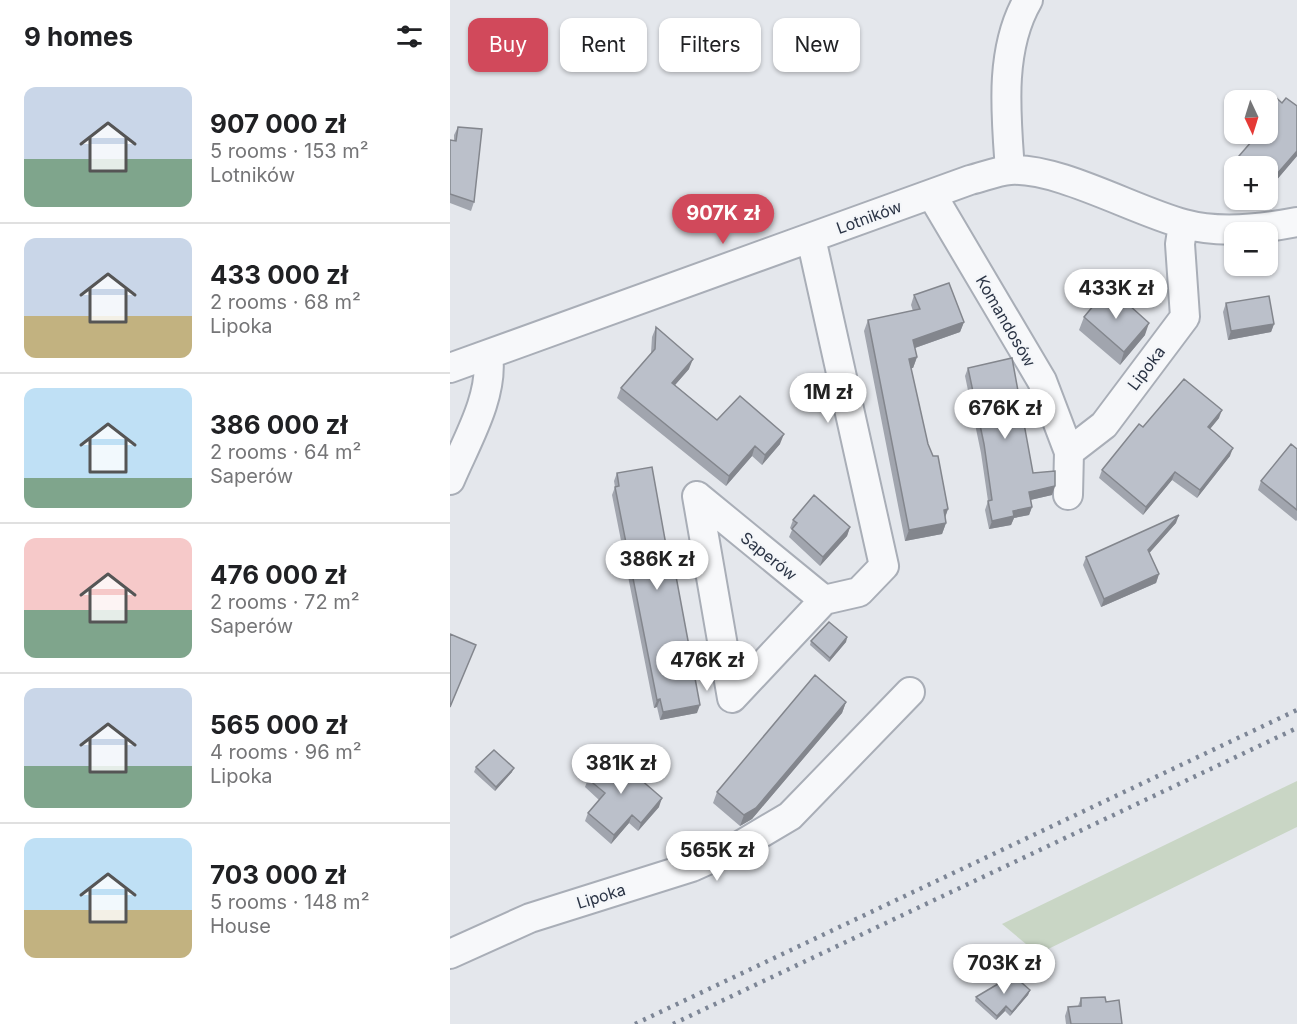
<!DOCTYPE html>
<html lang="en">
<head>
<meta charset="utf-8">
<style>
	:root { --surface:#fff; --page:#f6f6f6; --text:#202124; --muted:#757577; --line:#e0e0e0; --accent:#d1495b }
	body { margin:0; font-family:Inter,sans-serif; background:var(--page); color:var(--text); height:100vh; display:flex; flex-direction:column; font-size:22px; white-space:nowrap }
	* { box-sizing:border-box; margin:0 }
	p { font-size:20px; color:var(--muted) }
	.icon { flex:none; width:33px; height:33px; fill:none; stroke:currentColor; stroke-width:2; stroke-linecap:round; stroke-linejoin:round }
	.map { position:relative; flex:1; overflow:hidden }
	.side { display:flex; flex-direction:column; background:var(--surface); width:450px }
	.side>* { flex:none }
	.guide { position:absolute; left:18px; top:18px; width:570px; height:54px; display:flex; gap:12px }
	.needle { width:39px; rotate:176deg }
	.controls { position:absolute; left:774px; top:90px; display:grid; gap:12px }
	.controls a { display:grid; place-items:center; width:54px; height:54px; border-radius:12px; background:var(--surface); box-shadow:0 2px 4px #0004; font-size:30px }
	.price { position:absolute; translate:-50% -51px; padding:0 14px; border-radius:21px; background:#fff; color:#222; font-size:20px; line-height:39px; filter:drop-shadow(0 2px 3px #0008) }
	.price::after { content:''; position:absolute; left:50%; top:36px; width:18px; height:14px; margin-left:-9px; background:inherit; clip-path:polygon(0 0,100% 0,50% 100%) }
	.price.active { background:var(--accent); color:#fff }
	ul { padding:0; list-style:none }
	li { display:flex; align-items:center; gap:18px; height:150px; padding:0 24px }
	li+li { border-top:2px solid var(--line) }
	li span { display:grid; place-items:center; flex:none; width:168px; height:120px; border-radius:12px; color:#555 }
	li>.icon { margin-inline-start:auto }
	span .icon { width:72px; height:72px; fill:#fffc; stroke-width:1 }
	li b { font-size:26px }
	h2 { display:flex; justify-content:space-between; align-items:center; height:72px; padding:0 24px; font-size:26px }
	.chip { padding:0 21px; border-radius:12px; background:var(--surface); box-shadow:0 2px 4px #0004; font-size:21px; line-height:54px }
	.chip.active { background:var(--accent); color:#fff }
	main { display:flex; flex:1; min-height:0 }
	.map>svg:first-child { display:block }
	.green { fill:#c9d6c5 }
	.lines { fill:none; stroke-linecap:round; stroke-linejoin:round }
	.minor-casing { stroke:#a9aeb7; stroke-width:32 }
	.minor { stroke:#f7f8fa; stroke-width:28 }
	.rail { stroke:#7d8696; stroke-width:4.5; stroke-dasharray:3 6; stroke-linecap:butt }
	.wall { fill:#a1a5ae }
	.shaded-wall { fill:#83868d }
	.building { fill:#bbc0ca; stroke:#83868d; stroke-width:1.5 }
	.labels { text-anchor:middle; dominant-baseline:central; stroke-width:4.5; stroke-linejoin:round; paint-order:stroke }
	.street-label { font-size:16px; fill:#2b3445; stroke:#f4f6f9 }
</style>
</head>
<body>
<main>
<section class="side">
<h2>9 homes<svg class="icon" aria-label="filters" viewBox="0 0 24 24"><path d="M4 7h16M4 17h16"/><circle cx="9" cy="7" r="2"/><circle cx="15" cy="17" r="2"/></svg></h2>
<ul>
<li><span style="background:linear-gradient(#c9d6e8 60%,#7fa58c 0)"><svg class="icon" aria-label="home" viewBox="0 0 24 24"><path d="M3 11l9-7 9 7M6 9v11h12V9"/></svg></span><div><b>907 000 zł</b><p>5 rooms · 153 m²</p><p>Lotników</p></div></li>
<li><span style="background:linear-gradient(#c9d6e8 65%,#c2b280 0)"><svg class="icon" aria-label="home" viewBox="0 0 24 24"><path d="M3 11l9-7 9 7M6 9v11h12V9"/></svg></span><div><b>433 000 zł</b><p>2 rooms · 68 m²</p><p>Lipoka</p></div></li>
<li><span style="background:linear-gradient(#bfe0f5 75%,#7fa58c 0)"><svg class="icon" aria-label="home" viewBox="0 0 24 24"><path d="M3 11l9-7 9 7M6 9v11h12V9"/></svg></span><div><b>386 000 zł</b><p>2 rooms · 64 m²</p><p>Saperów</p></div></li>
<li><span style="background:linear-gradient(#f6c9c9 60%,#7fa58c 0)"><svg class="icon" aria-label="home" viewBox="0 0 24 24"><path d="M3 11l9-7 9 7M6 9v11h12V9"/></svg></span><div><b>476 000 zł</b><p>2 rooms · 72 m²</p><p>Saperów</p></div></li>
<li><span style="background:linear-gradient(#c9d6e8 65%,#7fa58c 0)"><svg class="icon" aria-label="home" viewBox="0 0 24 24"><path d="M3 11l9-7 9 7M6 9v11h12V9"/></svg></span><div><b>565 000 zł</b><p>4 rooms · 96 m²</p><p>Lipoka</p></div></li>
<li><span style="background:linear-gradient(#bfe0f5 60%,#c2b280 0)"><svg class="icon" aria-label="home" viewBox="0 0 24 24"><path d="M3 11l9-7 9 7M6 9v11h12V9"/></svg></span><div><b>703 000 zł</b><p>5 rooms · 148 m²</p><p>House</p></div></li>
</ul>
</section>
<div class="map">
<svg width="847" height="1024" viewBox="0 0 847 1024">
	<rect width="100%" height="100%" fill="#e4e7ec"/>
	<path class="green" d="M 847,781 L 847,827 L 588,954 L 552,924 Z"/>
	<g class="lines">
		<defs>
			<path id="minor" d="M 560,170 C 556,115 549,50 578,0
				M 482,195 L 592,381 L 619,452 L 618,495
				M 0,368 L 520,180 C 533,177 547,171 560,170 C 608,167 685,211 734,224 C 770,234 811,229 847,222
				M 619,452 L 654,425 L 735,317 L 730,244 L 733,224
				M 0,480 C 16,442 44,396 38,355
				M 247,496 L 282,698 L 374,600 L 409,592 L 434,566 L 361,238
				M 247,496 L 374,600
				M 0,954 L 80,918 L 242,867 L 291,845 L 340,816 L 460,692"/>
		</defs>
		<use href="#minor" class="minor-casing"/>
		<use href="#minor" class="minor"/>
		<path class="rail" d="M 185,1024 L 847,710
			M 223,1024 L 847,728"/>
	</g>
	<path class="wall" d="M 818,100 L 847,106 L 847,156 L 818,190 L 818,166 L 787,166 L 786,165 L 789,156 L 818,134 Z
		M 8,127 L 24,202 L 21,211 L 0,203 L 0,140 L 4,141 L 4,135 Z
		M 464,295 L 514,322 L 510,332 L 465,348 L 467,357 L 463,368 L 461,368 L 478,444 L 498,509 L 495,518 L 496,523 L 492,534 L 455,541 L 414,331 L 418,320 L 463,311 L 461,305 Z
		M 776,303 L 824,324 L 821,332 L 778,340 L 773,312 Z
		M 634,317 L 695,335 L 670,365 L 629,330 Z
		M 206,327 L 239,369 L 225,385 L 267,420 L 330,444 L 312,465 L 302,456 L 276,486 L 167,398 L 171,388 L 201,353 L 202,337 Z
		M 518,368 L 583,473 L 605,486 L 602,495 L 580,500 L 582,507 L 579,515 L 564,518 L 561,525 L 539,529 L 535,510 L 538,501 L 531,453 L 515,376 Z
		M 769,418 L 760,429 L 780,456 L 747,498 L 722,480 L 693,515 L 649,478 L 652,470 L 693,427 Z
		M 847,449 L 847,520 L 846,521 L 808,490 L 811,481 Z
		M 167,473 L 216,545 L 247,713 L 210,720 L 207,707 L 204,708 L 162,495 L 165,487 L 164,481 Z
		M 343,520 L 400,527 L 397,536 L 370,566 L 339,537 L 342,530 L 340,528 Z
		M 726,523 L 699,553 L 709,574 L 706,583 L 651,607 L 633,565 L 636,557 Z
		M 397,637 L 396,642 L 379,662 L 360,645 L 361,641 Z
		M 396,702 L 392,713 L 302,819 L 290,826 L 263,803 L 267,792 Z
		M 26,767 L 62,772 L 45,791 L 24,772 Z
		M 138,779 L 209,807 L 188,831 L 179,823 L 161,844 L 135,821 L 138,813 L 149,800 L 135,787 Z
		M 580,990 L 578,995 L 560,1016 L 555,1011 L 546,1020 L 525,1001 L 526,997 Z
		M 631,998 L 656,1002 L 672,1024 L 616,1024 L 615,1016 L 618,1007 L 628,1006 Z"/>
	<path class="shaded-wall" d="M 847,151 L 847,156 L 818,190 L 819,183 Z
		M 514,322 L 510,332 L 459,350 L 463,340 Z
		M 699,323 L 695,335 L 670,365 L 674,352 Z
		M 824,324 L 821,332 L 778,340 L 781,331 Z
		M 467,357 L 463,368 L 455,369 L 459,359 Z
		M 243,359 L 239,369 L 218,393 L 222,383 Z
		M 772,410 L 769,418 L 755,435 L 758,427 Z
		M 334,434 L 330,444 L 312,465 L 315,455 Z
		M 305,446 L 302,456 L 276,486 L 279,476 Z
		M 783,448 L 780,456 L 747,498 L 750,490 Z
		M 725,472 L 722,480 L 693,515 L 696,507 Z
		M 605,486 L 602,495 L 576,501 L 579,492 Z
		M 582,507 L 579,515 L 564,518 L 561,525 L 539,529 L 542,521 L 563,511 Z
		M 498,509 L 494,520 L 494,510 Z
		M 729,515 L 726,523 L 695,558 L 698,550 Z
		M 496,523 L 492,534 L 455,541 L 459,530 Z
		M 400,527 L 397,536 L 370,566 L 373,557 Z
		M 709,574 L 706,583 L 651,607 L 654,599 Z
		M 397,637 L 396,642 L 379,662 L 380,658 Z
		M 210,699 L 207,707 L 204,708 L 207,700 Z
		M 396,702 L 392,713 L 302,819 L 290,826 L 294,815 Z
		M 250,705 L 247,713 L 210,720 L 213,712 Z
		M 64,768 L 62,772 L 45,791 L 46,787 Z
		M 212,798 L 209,807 L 188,831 L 191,823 Z
		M 182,815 L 179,823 L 161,844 L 164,835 Z
		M 580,990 L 578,995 L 560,1016 L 562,1012 Z
		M 556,1006 L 555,1011 L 546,1020 L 547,1016 Z"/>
	<path class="building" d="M 821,93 L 832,103 L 836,98 L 847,106 L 847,151 L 819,183 L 818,181 L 818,166 L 800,166 L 789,156 L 808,134 L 818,134 L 818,122 L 819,121 L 818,120 L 818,100 L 816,100 Z
		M 8,127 L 32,129 L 24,202 L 0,194 L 0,140 L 6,141 Z
		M 499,283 L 514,322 L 463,340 L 467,357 L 459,359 L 478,444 L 483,456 L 488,456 L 498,509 L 494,510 L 496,523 L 459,530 L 418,320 L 470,309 L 464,295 Z
		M 659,287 L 699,323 L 674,352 L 634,317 Z
		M 819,296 L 824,324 L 781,331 L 776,303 Z
		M 206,327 L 243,359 L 222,383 L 267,420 L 290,396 L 334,434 L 315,455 L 305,446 L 279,476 L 171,388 L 205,349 Z
		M 562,358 L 583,473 L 605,471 L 605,486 L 579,492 L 582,507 L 563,511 L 564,516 L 542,521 L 538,501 L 542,500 L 534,444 L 518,368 Z
		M 734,379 L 772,410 L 758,427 L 783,448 L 750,490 L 725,472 L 696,507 L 652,470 L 689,424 L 693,427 Z
		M 841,444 L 847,449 L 847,510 L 811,481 Z
		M 202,467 L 216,545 L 220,544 L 250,705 L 213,712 L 210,699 L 207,700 L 165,487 L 169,486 L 167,473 Z
		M 364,495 L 400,527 L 373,557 L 342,529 L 347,523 L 343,520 Z
		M 729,515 L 698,550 L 709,574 L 654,599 L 636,557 Z
		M 379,622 L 397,637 L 380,658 L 361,641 Z
		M 0,634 L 26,645 L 0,707 Z
		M 365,675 L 396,702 L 306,808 L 294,815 L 267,792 Z
		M 44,750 L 64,768 L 46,787 L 26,767 Z
		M 160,753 L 212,798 L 191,823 L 182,815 L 164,835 L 138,813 L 155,793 L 138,779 Z
		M 563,975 L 580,990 L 562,1012 L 556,1006 L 547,1016 L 526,997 Z
		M 655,997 L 656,1002 L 669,1000 L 672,1024 L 621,1024 L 618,1007 L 631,1006 L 631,998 Z"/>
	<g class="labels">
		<g class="street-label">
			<text transform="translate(419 217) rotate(-20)">Lotników</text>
			<text transform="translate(556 321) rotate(60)">Komandosów</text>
			<text transform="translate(696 368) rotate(-53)">Lipoka</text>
			<text transform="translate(319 556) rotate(39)">Saperów</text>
			<text transform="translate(151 896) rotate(-17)">Lipoka</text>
		</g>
	</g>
</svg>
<div class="controls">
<a><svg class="needle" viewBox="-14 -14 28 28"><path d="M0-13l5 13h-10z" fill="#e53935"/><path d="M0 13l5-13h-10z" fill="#757577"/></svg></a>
<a>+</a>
<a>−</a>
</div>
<b class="price active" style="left:273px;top:245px">907K zł</b>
<b class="price" style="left:666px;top:320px">433K zł</b>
<b class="price" style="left:378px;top:424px">1M zł</b>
<b class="price" style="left:555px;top:440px">676K zł</b>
<b class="price" style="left:207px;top:591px">386K zł</b>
<b class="price" style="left:257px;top:692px">476K zł</b>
<b class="price" style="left:171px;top:795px">381K zł</b>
<b class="price" style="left:267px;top:882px">565K zł</b>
<b class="price" style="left:554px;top:995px">703K zł</b>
<div class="guide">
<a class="chip active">Buy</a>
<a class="chip">Rent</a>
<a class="chip">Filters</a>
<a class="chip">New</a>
</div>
</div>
</main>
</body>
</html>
